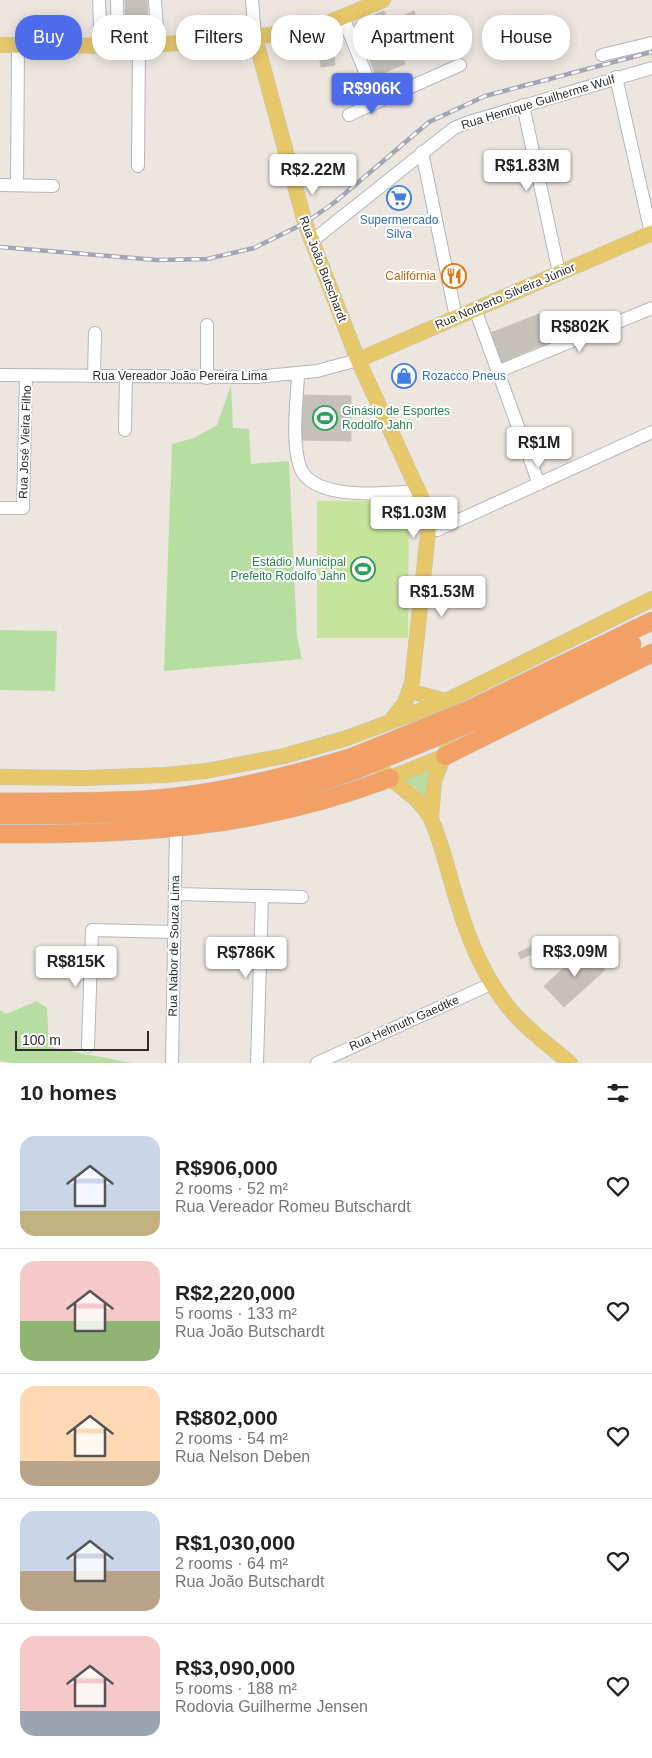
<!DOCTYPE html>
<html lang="en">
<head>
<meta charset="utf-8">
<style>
	:root { --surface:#fff; --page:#f6f6f6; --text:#222; --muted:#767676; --line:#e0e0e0; --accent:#4d6cec }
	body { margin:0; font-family:Arial,sans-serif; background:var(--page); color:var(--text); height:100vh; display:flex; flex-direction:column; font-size:19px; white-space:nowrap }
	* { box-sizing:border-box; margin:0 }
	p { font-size:16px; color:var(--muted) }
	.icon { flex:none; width:28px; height:28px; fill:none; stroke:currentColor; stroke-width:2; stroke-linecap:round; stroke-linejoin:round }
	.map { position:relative; height:1063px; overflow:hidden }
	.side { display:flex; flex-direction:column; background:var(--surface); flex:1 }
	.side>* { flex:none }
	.banner { position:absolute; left:15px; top:15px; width:622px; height:45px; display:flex; gap:10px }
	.scale { position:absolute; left:15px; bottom:12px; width:134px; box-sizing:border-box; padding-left:5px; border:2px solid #2c2c2c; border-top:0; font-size:14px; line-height:18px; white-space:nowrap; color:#2c2c2c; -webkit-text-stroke:4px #fff; paint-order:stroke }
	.price { position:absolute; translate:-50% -42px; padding:0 11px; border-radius:5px; background:#fff; color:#222; font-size:16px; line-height:32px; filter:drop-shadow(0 1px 2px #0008) }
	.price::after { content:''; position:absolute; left:50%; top:30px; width:15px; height:11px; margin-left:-8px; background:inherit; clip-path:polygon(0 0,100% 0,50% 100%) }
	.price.current { background:var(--accent); color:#fff }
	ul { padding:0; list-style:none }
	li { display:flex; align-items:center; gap:15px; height:125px; padding:0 20px }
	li+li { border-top:1px solid var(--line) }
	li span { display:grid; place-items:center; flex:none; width:140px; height:100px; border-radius:15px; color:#555 }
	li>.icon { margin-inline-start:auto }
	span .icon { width:60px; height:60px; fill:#fffc; stroke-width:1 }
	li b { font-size:21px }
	h2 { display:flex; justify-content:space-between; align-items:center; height:60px; padding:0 20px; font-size:21px }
	.pill { padding:0 18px; border-radius:20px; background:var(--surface); box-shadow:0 2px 12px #0003; font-size:18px; line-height:45px }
	.pill.current { background:var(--accent); color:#fff }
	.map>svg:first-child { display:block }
	.green { fill:#b6dea0 }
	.pitch { fill:#c7e49d }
	.building { fill:#c5c1ba; stroke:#c8c2b9 }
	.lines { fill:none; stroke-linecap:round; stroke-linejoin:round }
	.minor-casing { stroke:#b2b5be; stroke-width:14 }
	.major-casing { stroke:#c4c4c4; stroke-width:16 }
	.highway-casing { stroke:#c4c4c4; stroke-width:19 }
	.minor { stroke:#fff; stroke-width:12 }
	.major { stroke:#e6c76a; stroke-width:15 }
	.highway { stroke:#f2a065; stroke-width:18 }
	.rail-casing { stroke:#a2a5b4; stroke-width:4.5 }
	.rail { stroke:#fff; stroke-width:2.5; stroke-dasharray:8; stroke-linecap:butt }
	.highway-bridge-casing { stroke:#c4c4c4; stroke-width:19; stroke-linecap:butt }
	.highway-bridge { stroke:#f2a065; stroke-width:18 }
	.labels { text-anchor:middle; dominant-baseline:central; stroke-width:4; stroke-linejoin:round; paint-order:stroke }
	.street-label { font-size:12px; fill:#2c2c2c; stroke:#fff }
	.shop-label { font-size:12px; fill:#366cbe; stroke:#fff }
	.food-label { font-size:12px; fill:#c56008; stroke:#fff; text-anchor:end }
	.leisure-label { font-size:12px; fill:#27864d; stroke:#fff; text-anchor:start }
</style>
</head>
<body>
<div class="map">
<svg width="652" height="1063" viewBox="0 0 652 1063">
	<rect width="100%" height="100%" fill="#ece6df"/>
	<path class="green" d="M 231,385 L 233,428 L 249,429 L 251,464 L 289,461 L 297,637 L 302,659 L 164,671 L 172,444 L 194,438 L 217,425 Z
		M 0,630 L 57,631 L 55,691 L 0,690 Z
		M 431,768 L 426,782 L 426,802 L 415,787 L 403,780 Z
		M 37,1001 L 47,1008 L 49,1047 L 132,1063 L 13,1063 L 0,1061 L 0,1010 L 6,1014 Z"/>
	<path class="pitch" d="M 317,501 L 409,501 L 408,638 L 317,638 Z"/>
	<path class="building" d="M 125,0 L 147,0 L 148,25 L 126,26 Z
		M 384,11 L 405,64 L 376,76 L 355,23 Z
		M 414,11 L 425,40 L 403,52 L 392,21 Z
		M 332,37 L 335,65 L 321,67 L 317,39 Z
		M 360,74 L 366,91 L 343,99 L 337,82 Z
		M 539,314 L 551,341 L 500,363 L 488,334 Z
		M 300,395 L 351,396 L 351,441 L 299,440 Z
		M 549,938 L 552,944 L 521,959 L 518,953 Z
		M 586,948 L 605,970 L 564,1007 L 544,986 Z"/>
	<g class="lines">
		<defs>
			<path id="minor" d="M 99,0 L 101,47
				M 117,0 L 118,47
				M 155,0 L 158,45
				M 252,0 L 255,37
				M 343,17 L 377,102 L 460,65
				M 602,55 L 652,43
				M 616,77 L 651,233
				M 523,105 L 559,273
				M 349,115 L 377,102
				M 422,152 L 456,317
				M 138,166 L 139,46
				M 0,185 L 53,186
				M 17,185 L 18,45
				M 312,241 L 454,128 L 469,122 L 652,68
				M 475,309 L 539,484
				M 207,325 L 207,378
				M 497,372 L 652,308
				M 298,374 C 297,404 291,438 300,467 C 312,502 390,493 419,491
				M 0,375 L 256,377 L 317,371 L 358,360
				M 94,376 L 95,333
				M 125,430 L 126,376
				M 0,508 L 23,508 L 26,375
				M 437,530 L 652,432
				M 175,894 L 302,897
				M 88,1046 L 92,930 L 174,932
				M 172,1063 L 176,829
				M 257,1063 L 262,896
				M 317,1063 L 491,984"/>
			<path id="major" d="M 255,37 L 305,223 L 358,360 L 422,499 L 430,526
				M 0,45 L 139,46 L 255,37 L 316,28 L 383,0
				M 358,360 L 652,233
				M 420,694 L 446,701
				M 390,722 L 405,703 L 412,682 L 428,533
				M 374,752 C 378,780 415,789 430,817 C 441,838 450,880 458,904 C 469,941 485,979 510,1009 C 527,1030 550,1046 570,1063
				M 0,777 L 85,778 L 165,775 L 206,771 L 284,756 L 347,738 L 446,701 L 652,599
				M 390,778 L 445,756
				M 431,819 L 434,781 L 449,744 L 445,723"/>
			<path id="highway" d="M 468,710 L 652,621
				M 473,722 L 632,644
				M 445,756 L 652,653
				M 0,802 C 47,802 94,802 140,800 C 212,796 284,778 352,757
				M 0,815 C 87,815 172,816 257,799 C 291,792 323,781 356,770
				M 0,834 C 137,835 260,828 390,778"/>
		</defs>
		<use href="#minor" class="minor-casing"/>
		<use href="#major" class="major-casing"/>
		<use href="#highway" class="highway-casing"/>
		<use href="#minor" class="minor"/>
		<use href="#major" class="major"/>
		<use href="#highway" class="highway"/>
		<defs>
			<path id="rail" d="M 0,247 L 157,260 L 207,259 L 254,248 L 305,223 L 335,202 L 429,122 L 485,96 L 652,52"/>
		</defs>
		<use href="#rail" class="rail-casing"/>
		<use href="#rail" class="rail"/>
		<defs>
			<path id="highway-bridge" d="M 352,757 L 468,710
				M 356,770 L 473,722"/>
		</defs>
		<use href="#highway-bridge" class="highway-bridge-casing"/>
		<use href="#highway-bridge" class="highway-bridge"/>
	</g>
	<defs>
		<symbol id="supermarket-ring" viewBox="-11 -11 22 22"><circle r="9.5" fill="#fff" stroke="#3f7fe0" stroke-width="1.5"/><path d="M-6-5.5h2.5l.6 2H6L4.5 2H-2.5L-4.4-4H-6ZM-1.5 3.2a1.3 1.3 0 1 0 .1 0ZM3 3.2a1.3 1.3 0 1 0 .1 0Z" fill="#3f7fe0"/></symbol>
		<symbol id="restaurant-ring" viewBox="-11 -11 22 22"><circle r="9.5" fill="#fff" stroke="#e8710a" stroke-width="1.5"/><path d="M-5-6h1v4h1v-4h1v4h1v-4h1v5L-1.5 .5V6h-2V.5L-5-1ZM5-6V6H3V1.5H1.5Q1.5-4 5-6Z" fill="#e8710a"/></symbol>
		<symbol id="shop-ring" viewBox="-11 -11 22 22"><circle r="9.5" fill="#fff" stroke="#3f7fe0" stroke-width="1.5"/><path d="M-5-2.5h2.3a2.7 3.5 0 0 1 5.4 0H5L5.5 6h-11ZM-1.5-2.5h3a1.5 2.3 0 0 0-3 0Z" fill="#3f7fe0"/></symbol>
		<symbol id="stadium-ring" viewBox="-11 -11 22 22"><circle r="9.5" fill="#fff" stroke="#2e9e5b" stroke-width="1.5"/><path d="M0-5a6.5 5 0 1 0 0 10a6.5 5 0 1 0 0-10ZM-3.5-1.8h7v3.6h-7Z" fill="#2e9e5b"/></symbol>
	</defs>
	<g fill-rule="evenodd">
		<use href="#supermarket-ring" x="385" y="184" width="28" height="28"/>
		<use href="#restaurant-ring" x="440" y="262" width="28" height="28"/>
		<use href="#shop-ring" x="390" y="362" width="28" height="28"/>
		<use href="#stadium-ring" x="311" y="404" width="28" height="28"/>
		<use href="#stadium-ring" x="349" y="555" width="28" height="28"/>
	</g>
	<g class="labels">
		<g class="street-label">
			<text transform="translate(538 102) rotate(-17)">Rua Henrique Guilherme Wulf</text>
			<text transform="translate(323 269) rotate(69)">Rua João Butschardt</text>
			<text transform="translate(505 296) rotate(-23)">Rua Norberto Silveira Júnior</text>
			<text x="180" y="376">Rua Vereador João Pereira Lima</text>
			<text transform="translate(25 442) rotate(-88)">Rua José Vieira Filho</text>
			<text transform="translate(174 946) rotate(-89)">Rua Nabor de Souza Lima</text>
			<text transform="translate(404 1023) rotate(-24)">Rua Helmuth Gaedtke</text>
		</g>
		<g class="shop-label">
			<text x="399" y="220">Supermercado<tspan x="399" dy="14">Silva</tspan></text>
			<text x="422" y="376" text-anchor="start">Rozacco Pneus</text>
		</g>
		<g class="food-label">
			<text x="436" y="276">Califórnia</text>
		</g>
		<g class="leisure-label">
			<text x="342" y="411">Ginásio de Esportes<tspan x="342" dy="14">Rodolfo Jahn</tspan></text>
			<text x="346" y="562" text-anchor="end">Estádio Municipal<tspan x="346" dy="14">Prefeito Rodolfo Jahn</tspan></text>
		</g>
	</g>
</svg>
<div class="scale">100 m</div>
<b class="price current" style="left:372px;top:115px">R$906K</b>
<b class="price" style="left:527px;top:192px">R$1.83M</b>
<b class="price" style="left:313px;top:196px">R$2.22M</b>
<b class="price" style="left:580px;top:353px">R$802K</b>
<b class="price" style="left:539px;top:469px">R$1M</b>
<b class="price" style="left:414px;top:539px">R$1.03M</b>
<b class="price" style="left:442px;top:618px">R$1.53M</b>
<b class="price" style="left:575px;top:978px">R$3.09M</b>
<b class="price" style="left:246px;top:979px">R$786K</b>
<b class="price" style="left:76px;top:988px">R$815K</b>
<div class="banner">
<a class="pill current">Buy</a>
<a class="pill">Rent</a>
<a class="pill">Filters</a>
<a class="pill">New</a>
<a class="pill">Apartment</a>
<a class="pill">House</a>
</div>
</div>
<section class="side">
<h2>10 homes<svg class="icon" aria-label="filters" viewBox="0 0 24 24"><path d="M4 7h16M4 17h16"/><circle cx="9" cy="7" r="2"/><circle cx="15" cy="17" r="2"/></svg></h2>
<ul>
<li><span style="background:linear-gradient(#c9d6e8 75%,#c2b280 0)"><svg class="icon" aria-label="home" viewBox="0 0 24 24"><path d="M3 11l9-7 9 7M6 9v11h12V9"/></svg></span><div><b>R$906,000</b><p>2 rooms · 52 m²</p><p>Rua Vereador Romeu Butschardt</p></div><svg class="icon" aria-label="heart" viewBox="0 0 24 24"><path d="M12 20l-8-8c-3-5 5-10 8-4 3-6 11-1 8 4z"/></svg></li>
<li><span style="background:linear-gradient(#f6c9c9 60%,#8fb573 0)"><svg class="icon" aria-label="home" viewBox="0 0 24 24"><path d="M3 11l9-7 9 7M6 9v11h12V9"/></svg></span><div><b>R$2,220,000</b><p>5 rooms · 133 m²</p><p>Rua João Butschardt</p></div><svg class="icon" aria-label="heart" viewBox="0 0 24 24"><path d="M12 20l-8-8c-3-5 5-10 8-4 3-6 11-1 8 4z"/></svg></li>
<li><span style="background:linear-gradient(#ffd9b3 75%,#b9a48a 0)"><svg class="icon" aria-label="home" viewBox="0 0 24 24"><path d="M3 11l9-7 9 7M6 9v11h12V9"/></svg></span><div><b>R$802,000</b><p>2 rooms · 54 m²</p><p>Rua Nelson Deben</p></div><svg class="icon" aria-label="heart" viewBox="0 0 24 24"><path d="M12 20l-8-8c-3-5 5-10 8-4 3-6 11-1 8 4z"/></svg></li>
<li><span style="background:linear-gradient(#c9d6e8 60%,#b9a48a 0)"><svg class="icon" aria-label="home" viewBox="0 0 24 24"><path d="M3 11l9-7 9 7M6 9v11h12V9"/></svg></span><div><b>R$1,030,000</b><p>2 rooms · 64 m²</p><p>Rua João Butschardt</p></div><svg class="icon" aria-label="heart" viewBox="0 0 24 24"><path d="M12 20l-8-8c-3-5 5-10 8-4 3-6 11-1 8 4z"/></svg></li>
<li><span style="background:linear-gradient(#f6c9c9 75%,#9aa5b1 0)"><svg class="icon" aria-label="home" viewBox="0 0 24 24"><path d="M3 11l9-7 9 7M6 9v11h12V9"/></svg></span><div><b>R$3,090,000</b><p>5 rooms · 188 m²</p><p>Rodovia Guilherme Jensen</p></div><svg class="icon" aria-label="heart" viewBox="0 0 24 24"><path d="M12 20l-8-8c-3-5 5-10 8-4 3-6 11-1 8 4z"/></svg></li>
</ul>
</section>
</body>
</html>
